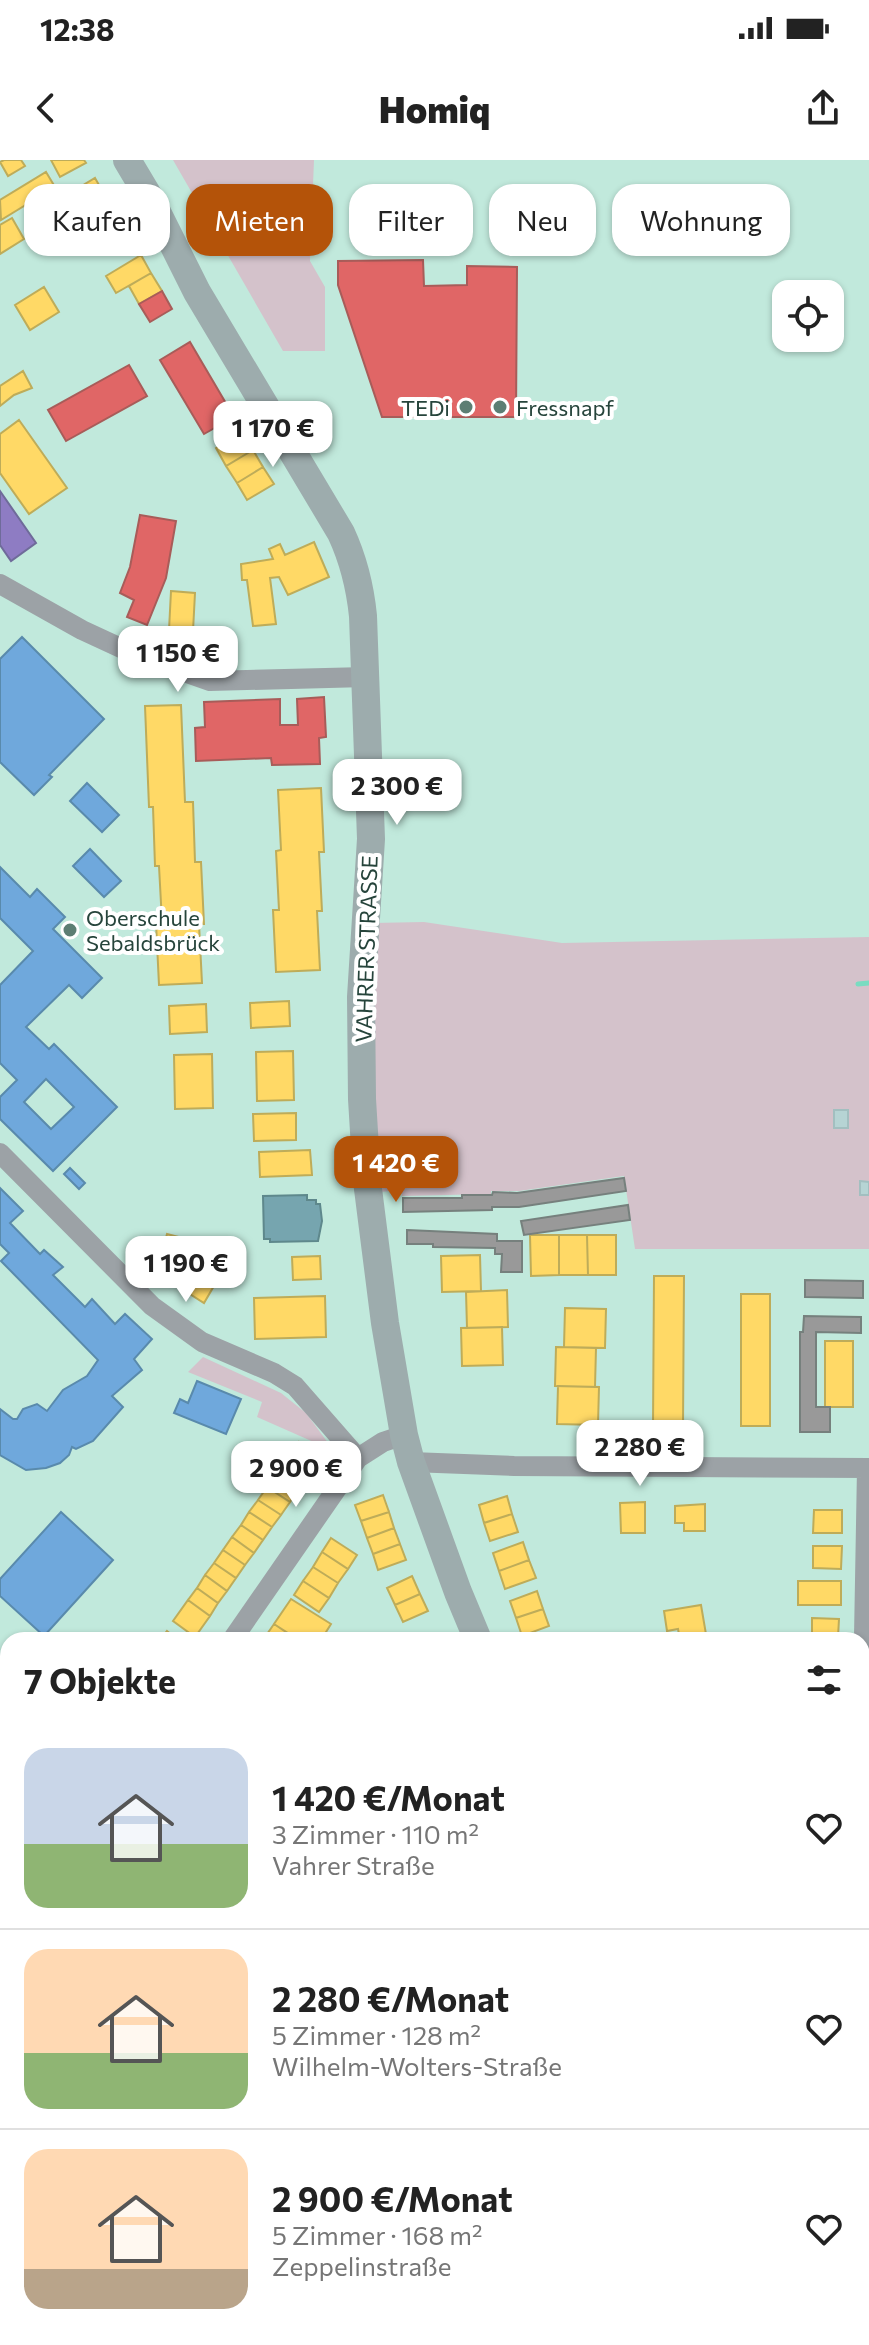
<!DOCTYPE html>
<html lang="de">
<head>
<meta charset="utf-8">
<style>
	:root { --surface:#fff; --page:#f6f6f6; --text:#222; --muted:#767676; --line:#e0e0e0; --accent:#b45309 }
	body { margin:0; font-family:Commissioner,sans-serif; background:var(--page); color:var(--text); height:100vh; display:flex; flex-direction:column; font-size:30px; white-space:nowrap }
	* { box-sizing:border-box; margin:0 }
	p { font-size:26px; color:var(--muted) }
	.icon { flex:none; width:44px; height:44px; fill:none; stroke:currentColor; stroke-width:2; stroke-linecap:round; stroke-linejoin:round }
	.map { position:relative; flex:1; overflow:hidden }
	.sheet { position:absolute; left:0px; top:1472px; width:870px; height:714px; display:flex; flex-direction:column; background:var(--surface); border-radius:24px 24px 0 0; box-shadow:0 2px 6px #0004 }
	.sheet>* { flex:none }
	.top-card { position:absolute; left:24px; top:24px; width:822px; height:72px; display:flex; gap:16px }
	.controls { position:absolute; left:772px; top:120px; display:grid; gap:16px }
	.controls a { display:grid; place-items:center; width:72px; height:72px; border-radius:16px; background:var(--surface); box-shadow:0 2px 6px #0004; font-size:40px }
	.price { position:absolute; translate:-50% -68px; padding:0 18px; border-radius:16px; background:#fff; color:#222; font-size:26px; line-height:52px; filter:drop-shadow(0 2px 4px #0008) }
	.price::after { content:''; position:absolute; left:50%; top:48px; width:24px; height:18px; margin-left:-12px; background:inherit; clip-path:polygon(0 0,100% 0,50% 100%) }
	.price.selected { background:var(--accent); color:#fff }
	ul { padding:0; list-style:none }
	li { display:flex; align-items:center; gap:24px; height:200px; padding:0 24px }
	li+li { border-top:2px solid var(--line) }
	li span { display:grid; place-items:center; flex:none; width:224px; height:160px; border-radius:24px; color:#555 }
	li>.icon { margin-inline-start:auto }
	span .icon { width:96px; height:96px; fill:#fffc; stroke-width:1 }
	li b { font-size:34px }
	h2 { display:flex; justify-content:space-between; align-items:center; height:96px; padding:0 24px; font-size:34px }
	.pill { padding:0 28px; border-radius:24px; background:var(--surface); box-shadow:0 2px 6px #0004; font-size:28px; line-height:72px }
	.pill.selected { background:var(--accent); color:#fff }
	.status { display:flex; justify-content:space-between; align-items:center; height:56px; padding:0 40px; background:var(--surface); direction:ltr }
	.status svg { height:22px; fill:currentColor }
	header { display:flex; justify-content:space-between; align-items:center; height:104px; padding:0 24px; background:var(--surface); font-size:36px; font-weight:800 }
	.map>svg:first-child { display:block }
	.green { fill:#d4c2cb }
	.homes { fill:#ffd966; stroke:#beac59; stroke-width:2 }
	.shops { fill:#e06666; stroke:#a85c59; stroke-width:2 }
	.offices { fill:#8e7cc3; stroke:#6f6b9a; stroke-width:2 }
	.schools { fill:#6fa8dc; stroke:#598aac; stroke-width:2; fill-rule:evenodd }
	.public { fill:#76a5af; stroke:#5e888c; stroke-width:2 }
	.industry { fill:#999; stroke:#76807d; stroke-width:2 }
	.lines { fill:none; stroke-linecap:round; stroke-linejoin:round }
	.stream { stroke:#79dcc1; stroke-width:5 }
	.building { fill:#b6d4d4; stroke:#a2bfc0; stroke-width:2 }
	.street { stroke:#9ca2a6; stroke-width:20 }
	.secondary { stroke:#9dacad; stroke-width:28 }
	.poi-dot { fill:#5c7e73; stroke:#fff; stroke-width:3 }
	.labels { text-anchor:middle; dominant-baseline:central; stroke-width:8; stroke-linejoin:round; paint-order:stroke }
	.poi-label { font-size:22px; fill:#26443b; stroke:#fff; text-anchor:start }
	.street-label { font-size:22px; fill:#26443b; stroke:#fff }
</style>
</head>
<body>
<div class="status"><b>12:38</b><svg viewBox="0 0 49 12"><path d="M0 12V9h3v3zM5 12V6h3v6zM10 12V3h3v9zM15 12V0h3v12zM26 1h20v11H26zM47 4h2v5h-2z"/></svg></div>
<header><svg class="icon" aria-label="back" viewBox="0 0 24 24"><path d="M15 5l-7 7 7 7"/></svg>Homiq<svg class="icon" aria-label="share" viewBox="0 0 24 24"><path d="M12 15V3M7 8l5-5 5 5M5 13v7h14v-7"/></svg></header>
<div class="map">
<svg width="869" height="2185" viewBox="0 0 869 2185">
	<rect width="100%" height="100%" fill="#c1e9dc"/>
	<path class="green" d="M 173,0 L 314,0 L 310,101 L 325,127 L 325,191 L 283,191 Z
		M 424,762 L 562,783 L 869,777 L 869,1089 L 635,1089 L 624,1016 L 519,1031 L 491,1031 L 491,1034 L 402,1036 L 401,1030 L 380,1032 L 375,940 L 372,763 Z
		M 203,1197 L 281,1233 L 306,1253 L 334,1291 L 257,1257 L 262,1242 L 188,1212 Z"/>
	<path class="homes" d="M 4,0 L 21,0 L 25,6 L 8,16 L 0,2 Z
		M 51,0 L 84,0 L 86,3 L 60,17 Z
		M 46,12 L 55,27 L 1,60 L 0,40 Z
		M 95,18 L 107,39 L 82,53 L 70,33 Z
		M 107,39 L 119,59 L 94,74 L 82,53 Z
		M 12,58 L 24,79 L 0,94 L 0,65 Z
		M 119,59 L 131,80 L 106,94 L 94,74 Z
		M 141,95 L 151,113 L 116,133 L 106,116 Z
		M 151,113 L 162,131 L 139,144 L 129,126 Z
		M 44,127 L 59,152 L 30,170 L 15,145 Z
		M 23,211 L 32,228 L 14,235 L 0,246 L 0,226 Z
		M 19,260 L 67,328 L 29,354 L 0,313 L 0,274 Z
		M 243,272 L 253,290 L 226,306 L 216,288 Z
		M 253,290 L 263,307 L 237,323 L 226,306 Z
		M 263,307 L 274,324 L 247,340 L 237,323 Z
		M 314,382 L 329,417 L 288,435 L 279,417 L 270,418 L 276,464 L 253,466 L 247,420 L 242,420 L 241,404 L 273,399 L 269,389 L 280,384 L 285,395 Z
		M 171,431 L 195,433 L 193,471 L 169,470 Z
		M 181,545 L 185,642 L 193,642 L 195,702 L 201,702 L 204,764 L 199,764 L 202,823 L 159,825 L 156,763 L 162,762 L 159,706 L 155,706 L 153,647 L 149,647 L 145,546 Z
		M 321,628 L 324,692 L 319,692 L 322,751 L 317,751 L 320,810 L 276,812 L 273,750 L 279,750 L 276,691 L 281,690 L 278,630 Z
		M 289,841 L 290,866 L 251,868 L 250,843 Z
		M 206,844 L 207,872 L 170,874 L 169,846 Z
		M 293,891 L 294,940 L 257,941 L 256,892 Z
		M 212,894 L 213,948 L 175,949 L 174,895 Z
		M 296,953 L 296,980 L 254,981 L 253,954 Z
		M 310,990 L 312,1015 L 260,1017 L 259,992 Z
		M 167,1074 L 190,1080 L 197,1085 L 194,1089 L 206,1095 L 199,1107 L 218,1119 L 204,1143 L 171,1122 L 186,1099 L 162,1093 Z
		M 530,1075 L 559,1075 L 559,1115 L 531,1116 Z
		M 559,1075 L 587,1075 L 588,1115 L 559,1115 Z
		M 587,1075 L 616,1075 L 616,1115 L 588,1115 Z
		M 480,1095 L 481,1131 L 442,1132 L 441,1096 Z
		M 320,1096 L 321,1119 L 293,1120 L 292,1097 Z
		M 654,1116 L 684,1116 L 683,1267 L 653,1267 Z
		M 507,1130 L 508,1167 L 467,1168 L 466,1132 Z
		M 741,1134 L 770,1134 L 770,1266 L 741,1266 Z
		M 325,1136 L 326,1177 L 255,1179 L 254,1138 Z
		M 565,1148 L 606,1149 L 605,1188 L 564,1187 Z
		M 502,1167 L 503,1205 L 462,1206 L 461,1168 Z
		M 825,1181 L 853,1181 L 853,1247 L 825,1247 Z
		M 556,1187 L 596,1188 L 595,1227 L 555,1226 Z
		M 558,1226 L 599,1227 L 598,1265 L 557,1264 Z
		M 299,1282 L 321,1297 L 307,1316 L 285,1302 Z
		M 285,1302 L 307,1316 L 298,1329 L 276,1315 Z
		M 276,1315 L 298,1329 L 290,1342 L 267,1327 Z
		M 267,1327 L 290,1342 L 281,1355 L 258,1340 Z
		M 383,1335 L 389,1352 L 361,1361 L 355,1345 Z
		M 507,1336 L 512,1354 L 484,1363 L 479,1345 Z
		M 258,1340 L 281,1355 L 272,1367 L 249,1352 Z
		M 645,1342 L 645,1373 L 621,1373 L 620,1343 Z
		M 705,1344 L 705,1371 L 684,1371 L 684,1363 L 675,1363 L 675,1346 Z
		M 814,1350 L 842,1350 L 842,1373 L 813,1373 Z
		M 249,1352 L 272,1367 L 263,1380 L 241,1365 Z
		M 389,1352 L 394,1368 L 367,1378 L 361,1361 Z
		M 512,1354 L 518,1372 L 490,1381 L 484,1363 Z
		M 241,1365 L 263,1380 L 254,1393 L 232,1377 Z
		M 394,1368 L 400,1384 L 373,1394 L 367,1378 Z
		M 232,1377 L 254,1393 L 245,1405 L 223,1390 Z
		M 331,1378 L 357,1395 L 348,1409 L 322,1392 Z
		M 523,1382 L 529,1400 L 499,1411 L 493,1393 Z
		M 400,1384 L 406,1400 L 378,1410 L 373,1394 Z
		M 813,1386 L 842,1386 L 841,1409 L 813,1408 Z
		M 223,1390 L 245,1405 L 236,1418 L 214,1403 Z
		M 322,1392 L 348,1409 L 338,1423 L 313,1407 Z
		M 529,1400 L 536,1418 L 505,1429 L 499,1411 Z
		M 214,1403 L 236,1418 L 227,1431 L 205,1415 Z
		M 313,1407 L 338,1423 L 329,1438 L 303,1421 Z
		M 205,1415 L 227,1431 L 218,1443 L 197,1428 Z
		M 412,1416 L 420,1434 L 395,1445 L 387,1428 Z
		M 303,1421 L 329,1438 L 319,1452 L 294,1435 Z
		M 798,1421 L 841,1421 L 841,1445 L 798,1445 Z
		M 197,1428 L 218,1443 L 210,1456 L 188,1440 Z
		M 537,1431 L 543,1449 L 516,1458 L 510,1441 Z
		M 420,1434 L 428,1451 L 403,1462 L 395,1445 Z
		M 291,1439 L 331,1464 L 321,1480 L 298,1480 L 274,1464 Z
		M 188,1440 L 210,1456 L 195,1477 L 173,1461 Z
		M 701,1445 L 707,1480 L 680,1480 L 678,1469 L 667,1471 L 664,1451 Z
		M 543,1449 L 549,1466 L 522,1476 L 516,1458 Z
		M 812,1458 L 839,1459 L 838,1477 L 812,1477 Z
		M 274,1464 L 297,1479 L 296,1480 L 269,1480 L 265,1477 Z
		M 167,1471 L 178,1480 L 160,1480 Z
		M 8,1681 L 8,1698 L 0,1692 Z
		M 0,1692 L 8,1698 L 8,1725 L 5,1729 L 0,1726 Z
		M 8,1824 L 8,1868 L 0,1863 L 0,1837 Z
		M 0,1863 L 8,1868 L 8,1882 L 0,1894 Z
		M 0,1935 L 8,1941 L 8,1955 L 0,1967 Z
		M 8,1955 L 8,1982 L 0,1977 L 0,1967 Z
		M 0,2032 L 8,2038 L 8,2047 L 0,2059 Z
		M 8,2047 L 8,2076 L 0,2070 L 0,2059 Z
		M 869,2117 L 869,2144 L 862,2147 L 862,2121 Z
		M 0,2140 L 8,2145 L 6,2157 L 0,2153 Z
		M 869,2165 L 869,2185 L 864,2185 L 861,2178 L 862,2168 Z
		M 17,2178 L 26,2178 L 37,2185 L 12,2185 Z
		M 26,2178 L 50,2178 L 46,2185 L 37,2185 Z
		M 171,2178 L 192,2178 L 188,2185 L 172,2185 L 168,2182 Z
		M 192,2178 L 213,2178 L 209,2185 L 188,2185 Z
		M 213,2178 L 218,2178 L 230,2185 L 209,2185 Z
		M 319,2178 L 343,2178 L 339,2185 L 320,2185 L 316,2182 Z
		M 343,2178 L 368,2178 L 363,2185 L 339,2185 Z
		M 369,2178 L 380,2185 L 363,2185 Z
		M 564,2178 L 596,2178 L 604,2185 L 560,2185 Z
		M 701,2178 L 750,2178 L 735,2185 L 704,2185 Z"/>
	<path class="shops" d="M 423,100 L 424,126 L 467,125 L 467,106 L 517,107 L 516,257 L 382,257 L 338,125 L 338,101 Z
		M 162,131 L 172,149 L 150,162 L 139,144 Z
		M 190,182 L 234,257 L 204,274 L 160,200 Z
		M 129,205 L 147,236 L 66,281 L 48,250 Z
		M 140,355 L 176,361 L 166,418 L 147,465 L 127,457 L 134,440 L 120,433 L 130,407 Z
		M 324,537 L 326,577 L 319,578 L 320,604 L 272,605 L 271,598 L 196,601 L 195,568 L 205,567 L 204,542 L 280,539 L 280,565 L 298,565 L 297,539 Z"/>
	<path class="offices" d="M 0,331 L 36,383 L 11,401 L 0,385 Z"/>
	<path class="schools" d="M 22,477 L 104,559 L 49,615 L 52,617 L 34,635 L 0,602 L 0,499 Z
		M 87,623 L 119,655 L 102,672 L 70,641 Z
		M 90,689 L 121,721 L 104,737 L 73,706 Z
		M 0,707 L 30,737 L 37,729 L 65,757 L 53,769 L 102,818 L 82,838 L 69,825 L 26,867 L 49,889 L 54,884 L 117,947 L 53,1011 L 0,959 L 0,937 L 17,920 L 0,903 L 0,825 L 33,791 L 0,758 ZM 46,919 L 74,947 L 51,969 L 24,942 Z
		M 70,1008 L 85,1023 L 79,1029 L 64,1014 Z
		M 0,1028 L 23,1051 L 10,1063 L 40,1094 L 44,1090 L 63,1107 L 53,1115 L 85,1147 L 92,1139 L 115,1164 L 125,1154 L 152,1179 L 134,1199 L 142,1210 L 112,1236 L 123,1247 L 93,1281 L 76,1289 L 72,1287 L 69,1295 L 60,1303 L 46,1308 L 26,1310 L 0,1295 L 0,1249 L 13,1259 L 17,1259 L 23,1249 L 37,1244 L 47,1251 L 63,1230 L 87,1216 L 98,1200 L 1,1101 L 9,1093 L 0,1084 Z
		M 197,1221 L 241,1239 L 226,1274 L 174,1253 L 180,1239 L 188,1243 Z
		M 61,1352 L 113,1400 L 44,1476 L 0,1436 L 0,1419 Z"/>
	<path class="public" d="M 307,1035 L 307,1040 L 316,1040 L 316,1044 L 320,1044 L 322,1061 L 318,1081 L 270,1082 L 270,1079 L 264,1079 L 263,1036 Z"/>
	<path class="industry" d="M 624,1018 L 626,1031 L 519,1047 L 492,1047 L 492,1050 L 403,1052 L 403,1038 L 462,1038 L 462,1035 L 492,1035 L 493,1032 L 517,1033 Z
		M 628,1045 L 630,1060 L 524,1075 L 521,1061 Z
		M 407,1070 L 497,1074 L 497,1081 L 522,1081 L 522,1112 L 501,1112 L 502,1094 L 495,1094 L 495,1088 L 433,1087 L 433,1084 L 407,1084 Z
		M 805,1120 L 863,1121 L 863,1138 L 805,1137 Z
		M 804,1156 L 861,1157 L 861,1173 L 816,1172 L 816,1247 L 830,1247 L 830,1272 L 800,1272 L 800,1172 L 803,1172 Z"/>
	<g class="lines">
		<path class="stream" d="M 858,824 L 869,823"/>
	</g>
	<path class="building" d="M 834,950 L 848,950 L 848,968 L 834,968 Z
		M 860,1021 L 869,1022 L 869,1035 L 860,1035 Z"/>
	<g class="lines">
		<path class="street" d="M 0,424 L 82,470 L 136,495 L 210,521 L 366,517
			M 0,993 L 152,1146 L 202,1182 L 274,1213 L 295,1226 L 358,1298
			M 411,1302 L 514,1306 L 869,1308
			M 232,1480 L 358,1298 L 383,1282 L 404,1275
			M 0,1513 L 8,1520
			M 8,1548 L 2,1556 L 8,1559
			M 862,1590 L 867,1308
			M 862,1625 L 869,1625
			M 862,1676 L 862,1723
			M 0,1793 L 8,1782
			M 0,2006 L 8,2012
			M 257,2178 L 269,2185
			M 512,2178 L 516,2185
			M 782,2185 L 796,2178"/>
		<path class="secondary" d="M 127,0 L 152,42 L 197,132 L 341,373 C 354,401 360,426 363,456 L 371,679 L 361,837 L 362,939 L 367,1021 L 385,1163 L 404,1275 L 411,1302 L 458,1432 L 478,1480
			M 807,2178 L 811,2185"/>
	</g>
	<g class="poi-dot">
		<circle cx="466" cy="247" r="8"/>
		<circle cx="500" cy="247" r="8"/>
		<circle cx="70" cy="770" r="8"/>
	</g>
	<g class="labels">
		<g class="poi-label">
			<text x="450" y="247" text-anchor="end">TEDi</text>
			<text x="516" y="247">Fressnapf</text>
			<text x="86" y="757">Oberschule<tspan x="86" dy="25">Sebaldsbrück</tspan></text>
		</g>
		<g class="street-label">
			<text transform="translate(366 789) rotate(-88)">VAHRER STRASSE</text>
		</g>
	</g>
</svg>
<div class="controls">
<a><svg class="icon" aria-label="locate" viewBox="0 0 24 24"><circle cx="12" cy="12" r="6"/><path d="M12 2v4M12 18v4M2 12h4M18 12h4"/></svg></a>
</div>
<b class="price" style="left:273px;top:309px">1 170 €</b>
<b class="price" style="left:178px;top:534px">1 150 €</b>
<b class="price" style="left:397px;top:667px">2 300 €</b>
<b class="price selected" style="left:396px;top:1044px">1 420 €</b>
<b class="price" style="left:186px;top:1144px">1 190 €</b>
<b class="price" style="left:640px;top:1328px">2 280 €</b>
<b class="price" style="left:296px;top:1349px">2 900 €</b>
<div class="top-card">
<a class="pill">Kaufen</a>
<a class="pill selected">Mieten</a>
<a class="pill">Filter</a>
<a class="pill">Neu</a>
<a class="pill">Wohnung</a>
</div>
<section class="sheet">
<h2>7 Objekte<svg class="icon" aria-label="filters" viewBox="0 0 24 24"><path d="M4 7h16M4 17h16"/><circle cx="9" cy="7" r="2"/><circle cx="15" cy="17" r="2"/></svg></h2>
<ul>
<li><span style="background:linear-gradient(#c9d6e8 60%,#8fb573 0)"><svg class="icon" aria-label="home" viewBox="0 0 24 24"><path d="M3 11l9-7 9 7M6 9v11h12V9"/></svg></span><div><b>1 420 €/Monat</b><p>3 Zimmer · 110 m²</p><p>Vahrer Straße</p></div><svg class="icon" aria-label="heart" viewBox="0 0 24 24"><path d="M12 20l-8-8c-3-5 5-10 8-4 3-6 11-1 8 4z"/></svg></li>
<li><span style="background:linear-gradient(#ffd9b3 65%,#8fb573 0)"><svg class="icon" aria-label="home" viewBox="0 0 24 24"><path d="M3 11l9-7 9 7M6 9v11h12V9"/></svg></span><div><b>2 280 €/Monat</b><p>5 Zimmer · 128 m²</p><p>Wilhelm-Wolters-Straße</p></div><svg class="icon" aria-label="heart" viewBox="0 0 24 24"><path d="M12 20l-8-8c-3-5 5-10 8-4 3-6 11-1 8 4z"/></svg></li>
<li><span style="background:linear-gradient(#ffd9b3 75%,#b9a48a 0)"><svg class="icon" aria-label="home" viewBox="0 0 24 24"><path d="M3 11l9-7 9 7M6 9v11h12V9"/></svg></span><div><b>2 900 €/Monat</b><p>5 Zimmer · 168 m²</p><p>Zeppelinstraße</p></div><svg class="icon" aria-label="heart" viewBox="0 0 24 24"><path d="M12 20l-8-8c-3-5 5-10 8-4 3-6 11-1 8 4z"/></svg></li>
</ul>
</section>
</div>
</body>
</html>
